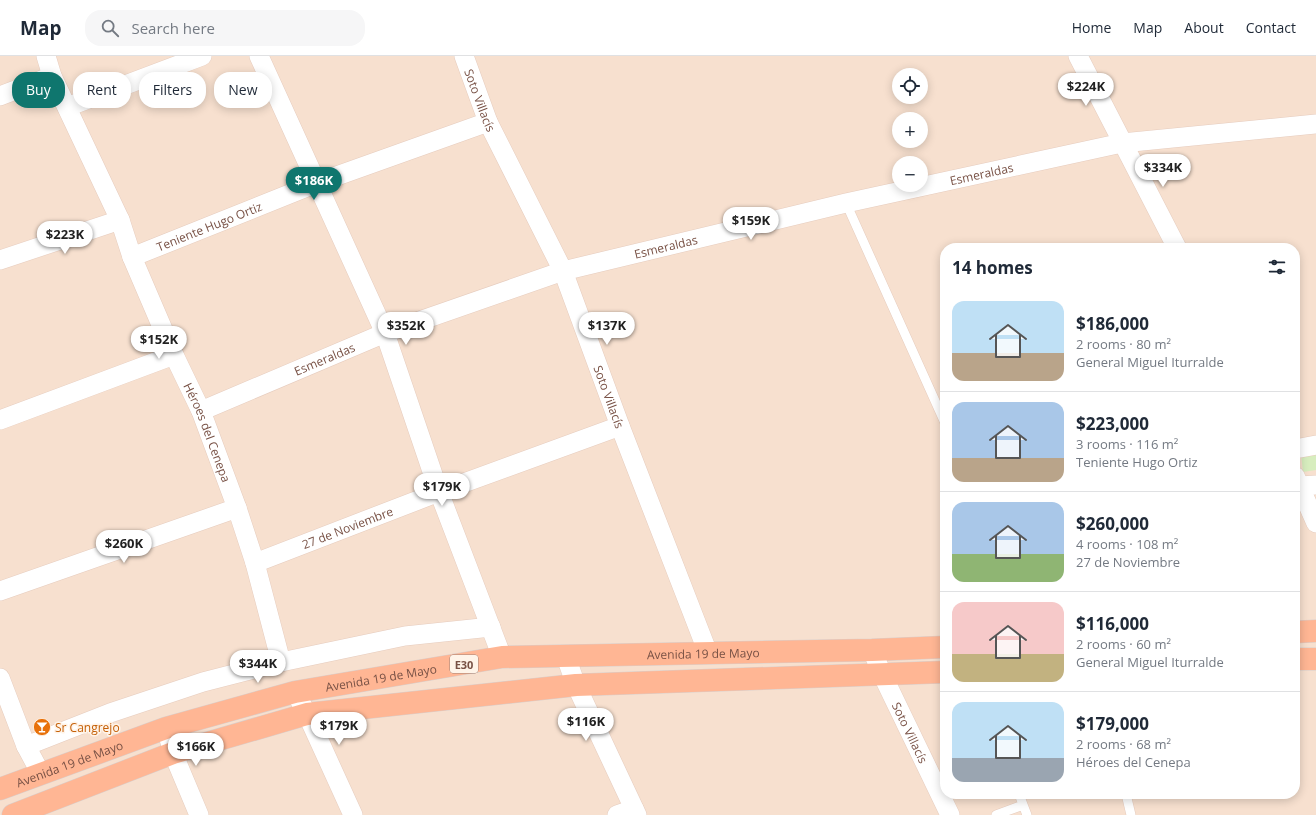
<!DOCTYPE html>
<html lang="en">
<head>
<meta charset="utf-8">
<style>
	:root { --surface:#fff; --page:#f6f6f7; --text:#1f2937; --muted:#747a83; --line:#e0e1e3; --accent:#0f766e }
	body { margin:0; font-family:"Open Sans",sans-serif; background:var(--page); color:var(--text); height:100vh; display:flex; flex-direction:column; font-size:15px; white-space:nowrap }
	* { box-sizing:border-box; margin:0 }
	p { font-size:13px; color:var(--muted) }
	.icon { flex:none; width:22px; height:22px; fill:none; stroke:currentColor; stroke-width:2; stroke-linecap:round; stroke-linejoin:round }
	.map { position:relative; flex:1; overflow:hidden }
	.side { position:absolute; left:940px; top:187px; width:360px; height:556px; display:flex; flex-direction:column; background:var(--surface); border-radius:16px; box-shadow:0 2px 10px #0003 }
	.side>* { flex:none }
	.top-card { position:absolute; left:12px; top:16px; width:380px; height:36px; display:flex; gap:8px }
	.buttons { position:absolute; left:892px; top:12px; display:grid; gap:8px }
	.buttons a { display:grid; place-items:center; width:36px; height:36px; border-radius:50%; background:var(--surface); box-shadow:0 2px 10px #0003; font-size:20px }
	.price { position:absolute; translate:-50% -34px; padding:0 9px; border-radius:14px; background:#fff; color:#222; font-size:13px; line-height:26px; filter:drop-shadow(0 1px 2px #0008) }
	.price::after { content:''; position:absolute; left:50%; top:24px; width:12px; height:9px; margin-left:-6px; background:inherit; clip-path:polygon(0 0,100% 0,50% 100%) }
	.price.on { background:var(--accent); color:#fff }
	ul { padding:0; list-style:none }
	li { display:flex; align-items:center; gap:12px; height:100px; padding:0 12px }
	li+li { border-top:1px solid var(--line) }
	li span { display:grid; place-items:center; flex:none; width:112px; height:80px; border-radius:12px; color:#555 }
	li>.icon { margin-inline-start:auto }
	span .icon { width:48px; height:48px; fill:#fffc; stroke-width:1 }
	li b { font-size:17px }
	h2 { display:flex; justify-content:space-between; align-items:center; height:48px; padding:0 12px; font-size:17px }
	.tag { padding:0 14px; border-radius:16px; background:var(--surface); box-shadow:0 2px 10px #0003; font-size:14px; line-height:36px }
	.tag.on { background:var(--accent); color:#fff }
	header { display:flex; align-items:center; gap:24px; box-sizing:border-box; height:56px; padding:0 20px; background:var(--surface); border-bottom:1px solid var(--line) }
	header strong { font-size:19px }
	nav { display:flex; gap:22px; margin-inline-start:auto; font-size:14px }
	.search { width:280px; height:36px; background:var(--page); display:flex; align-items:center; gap:10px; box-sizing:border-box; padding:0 14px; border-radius:16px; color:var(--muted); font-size:15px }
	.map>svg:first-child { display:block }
	.residential { fill:#f7e0cf; fill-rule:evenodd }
	.green { fill:#d7edbe }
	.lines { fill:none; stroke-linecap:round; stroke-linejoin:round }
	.service-casing { stroke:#e6ccbe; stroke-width:10 }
	.minor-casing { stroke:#e6ccbe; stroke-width:20 }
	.trunk-casing { stroke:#d9cecb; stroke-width:23 }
	.service { stroke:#fff; stroke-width:9 }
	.minor { stroke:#fff; stroke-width:19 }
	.trunk { stroke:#ffb694; stroke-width:22 }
	.labels { text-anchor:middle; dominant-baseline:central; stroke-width:3; stroke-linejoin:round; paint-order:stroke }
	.shield { fill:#fff4e9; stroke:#a08276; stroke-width:1 }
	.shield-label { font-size:11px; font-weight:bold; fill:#785145 }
	.street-label { font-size:12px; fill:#785145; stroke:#fff4e9 }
	.food-label { font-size:12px; fill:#c56008; stroke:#fff4e9; text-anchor:start }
</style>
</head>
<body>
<header>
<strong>Map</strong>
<div class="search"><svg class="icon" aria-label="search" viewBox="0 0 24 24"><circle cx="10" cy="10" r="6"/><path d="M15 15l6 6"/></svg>Search here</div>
<nav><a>Home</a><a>Map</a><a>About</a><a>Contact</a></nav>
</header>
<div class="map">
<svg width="1316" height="759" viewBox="0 0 1316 759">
	<rect width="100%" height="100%" fill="#feefe1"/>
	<path class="residential" d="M 0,0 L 1316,0 L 1316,759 L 0,759 ZM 899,19 L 921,19 L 921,41 L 899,41 ZM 899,63 L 921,63 L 921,85 L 899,85 ZM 899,107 L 921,107 L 921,129 L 899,129 ZM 945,192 L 1295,192 L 1295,738 L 945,738 Z"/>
	<path class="green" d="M 1316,396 L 1316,414 L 1303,416 L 1301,398 Z"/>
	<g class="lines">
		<defs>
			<path id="service" d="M 846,147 L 945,367
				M 1019,738 L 1027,759
				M 1126,738 L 1131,759
				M 996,759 L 1023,749"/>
			<g id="minor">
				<path id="s1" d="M 46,0 L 52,20 L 120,164 L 132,201 L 174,299 L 201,355 L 237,452 L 255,507 L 281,606"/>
				<path d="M 259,0 L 385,277 L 439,436 L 502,601"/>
				<path id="s2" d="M 464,0 L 488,66 L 563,215 L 620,370 L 708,597"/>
				<path d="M 1078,0 L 1177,192"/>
				<path d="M 0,40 L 52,20"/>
				<path d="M 67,51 L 202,0"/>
				<path id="s3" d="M 132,201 L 317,127 L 488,66"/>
				<path d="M 0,204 L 120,164"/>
				<path id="s4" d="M 201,355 L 385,277 L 563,215 L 846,147 L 1122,87 L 1316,68"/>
				<path d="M 0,364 L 174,299"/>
				<path d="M 1295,393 L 1316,389"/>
				<path d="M 1295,420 L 1316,467"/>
				<path d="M 1300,430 L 1316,429"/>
				<path id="s5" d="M 255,507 L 439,436 L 620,370"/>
				<path d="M 0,535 L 237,452"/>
				<path id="s6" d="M 872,594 L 882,618 L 950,759"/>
				<path d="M 566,601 L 576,629 L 637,759"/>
				<path d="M 0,622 L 26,690 L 41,718"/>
				<path d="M 295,636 L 307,658 L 353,759"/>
				<path d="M 166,672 L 173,697 L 199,759"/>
				<path d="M 26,690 L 110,657 L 203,626 L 281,606 L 405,580 L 491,571"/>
				<path d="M 617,759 L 634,753"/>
			</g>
			<g id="trunk">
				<path d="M 1295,576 L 1316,575"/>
				<path d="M 1295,603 L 1316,603"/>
				<path id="s7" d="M 0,733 L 166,672 L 295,636 L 502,601 L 872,594 L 945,591"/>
				<path d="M 13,759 L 173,697 L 307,658 L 576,629 L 945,616"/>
			</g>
		</defs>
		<use href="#service" class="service-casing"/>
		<use href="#minor" class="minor-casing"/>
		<use href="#trunk" class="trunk-casing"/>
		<use href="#service" class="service"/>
		<use href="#minor" class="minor"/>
		<use href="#trunk" class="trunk"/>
	</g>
	<defs>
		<symbol id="bar-disc" viewBox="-11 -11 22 22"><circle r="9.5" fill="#e8710a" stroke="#fff4e9"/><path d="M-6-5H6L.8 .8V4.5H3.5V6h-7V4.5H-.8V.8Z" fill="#fff"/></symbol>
	</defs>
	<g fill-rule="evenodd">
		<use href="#bar-disc" x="32" y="661" width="20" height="20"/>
	</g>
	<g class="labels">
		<rect class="shield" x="450" y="599" width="28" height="18" rx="3"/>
		<g class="shield-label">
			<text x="464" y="608">E30</text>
		</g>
		<g class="street-label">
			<text stroke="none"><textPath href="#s2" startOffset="47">Soto Villacís</textPath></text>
			<text stroke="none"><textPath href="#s4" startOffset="818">Esmeraldas</textPath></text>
			<text stroke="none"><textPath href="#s3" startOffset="83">Teniente Hugo Ortiz</textPath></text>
			<text stroke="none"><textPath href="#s4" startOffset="494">Esmeraldas</textPath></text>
			<text stroke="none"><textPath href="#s4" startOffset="134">Esmeraldas</textPath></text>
			<text stroke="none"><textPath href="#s2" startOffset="371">Soto Villacís</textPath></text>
			<text stroke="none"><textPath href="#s1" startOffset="410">Héroes del Cenepa</textPath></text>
			<text stroke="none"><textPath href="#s5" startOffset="99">27 de Noviembre</textPath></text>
			<text stroke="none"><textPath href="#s7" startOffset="722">Avenida 19 de Mayo</textPath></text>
			<text stroke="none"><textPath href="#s7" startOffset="398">Avenida 19 de Mayo</textPath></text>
			<text stroke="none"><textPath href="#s6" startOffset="91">Soto Villacís</textPath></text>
			<text stroke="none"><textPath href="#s7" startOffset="74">Avenida 19 de Mayo</textPath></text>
		</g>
		<g class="food-label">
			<text x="55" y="671">Sr Cangrejo</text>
		</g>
	</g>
</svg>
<div class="buttons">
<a><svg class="icon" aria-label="locate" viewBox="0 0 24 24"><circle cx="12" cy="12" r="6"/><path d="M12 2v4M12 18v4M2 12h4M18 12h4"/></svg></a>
<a>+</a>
<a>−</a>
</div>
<b class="price" style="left:1086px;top:51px">$224K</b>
<b class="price" style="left:1163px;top:132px">$334K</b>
<b class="price on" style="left:314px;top:145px">$186K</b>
<b class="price" style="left:751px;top:185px">$159K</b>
<b class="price" style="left:65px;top:199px">$223K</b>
<b class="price" style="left:406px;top:290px">$352K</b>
<b class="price" style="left:607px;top:290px">$137K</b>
<b class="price" style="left:159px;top:304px">$152K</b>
<b class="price" style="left:442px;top:451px">$179K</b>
<b class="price" style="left:124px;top:508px">$260K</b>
<b class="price" style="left:258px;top:628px">$344K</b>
<b class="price" style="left:586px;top:686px">$116K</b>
<b class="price" style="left:339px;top:690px">$179K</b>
<b class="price" style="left:196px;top:711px">$166K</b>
<div class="top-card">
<a class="tag on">Buy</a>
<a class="tag">Rent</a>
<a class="tag">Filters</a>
<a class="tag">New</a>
</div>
<section class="side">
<h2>14 homes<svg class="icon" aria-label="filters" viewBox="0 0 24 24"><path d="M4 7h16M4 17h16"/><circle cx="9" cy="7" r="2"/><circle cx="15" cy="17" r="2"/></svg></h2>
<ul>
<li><span style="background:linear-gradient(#bfe0f5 65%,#b9a48a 0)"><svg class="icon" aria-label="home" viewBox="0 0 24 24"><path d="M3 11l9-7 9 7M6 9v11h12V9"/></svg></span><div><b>$186,000</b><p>2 rooms · 80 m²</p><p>General Miguel Iturralde</p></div></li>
<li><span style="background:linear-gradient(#a9c7e8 70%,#b9a48a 0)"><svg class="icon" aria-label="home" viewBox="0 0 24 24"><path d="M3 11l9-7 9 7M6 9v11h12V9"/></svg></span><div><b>$223,000</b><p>3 rooms · 116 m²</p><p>Teniente Hugo Ortiz</p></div></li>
<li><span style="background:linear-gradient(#a9c7e8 65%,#8fb573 0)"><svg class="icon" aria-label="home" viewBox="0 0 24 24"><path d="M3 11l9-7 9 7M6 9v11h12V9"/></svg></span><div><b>$260,000</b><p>4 rooms · 108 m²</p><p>27 de Noviembre</p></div></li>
<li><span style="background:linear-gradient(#f6c9c9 65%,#c2b280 0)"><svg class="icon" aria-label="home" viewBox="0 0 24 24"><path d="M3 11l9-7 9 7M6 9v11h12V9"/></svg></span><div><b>$116,000</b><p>2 rooms · 60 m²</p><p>General Miguel Iturralde</p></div></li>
<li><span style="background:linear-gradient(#bfe0f5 70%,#9aa5b1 0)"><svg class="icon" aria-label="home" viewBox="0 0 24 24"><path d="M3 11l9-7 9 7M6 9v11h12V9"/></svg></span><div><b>$179,000</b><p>2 rooms · 68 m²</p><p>Héroes del Cenepa</p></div></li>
</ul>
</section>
</div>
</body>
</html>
